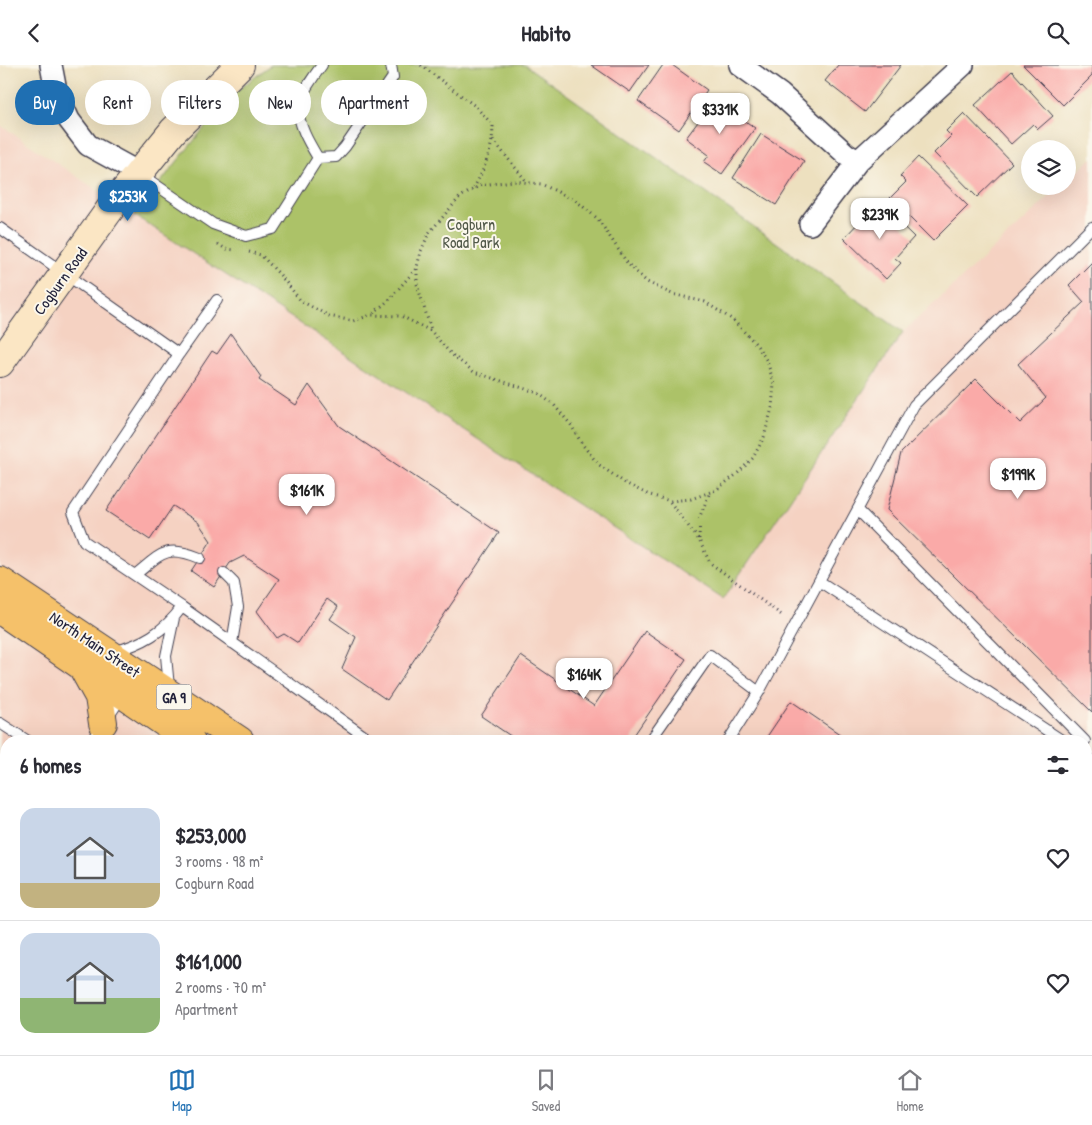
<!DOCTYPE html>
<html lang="en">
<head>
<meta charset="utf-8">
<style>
	:root { --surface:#fff; --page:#f2f2f3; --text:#2b2b33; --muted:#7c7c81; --line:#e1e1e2; --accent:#1f6fb2 }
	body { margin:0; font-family:"Patrick Hand",sans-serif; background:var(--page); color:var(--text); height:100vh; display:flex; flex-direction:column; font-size:19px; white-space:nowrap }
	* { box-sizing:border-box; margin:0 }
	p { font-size:16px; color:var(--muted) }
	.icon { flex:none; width:28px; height:28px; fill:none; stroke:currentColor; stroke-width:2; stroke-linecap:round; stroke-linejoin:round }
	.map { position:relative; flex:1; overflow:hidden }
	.drawer { position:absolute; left:0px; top:670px; width:1092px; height:320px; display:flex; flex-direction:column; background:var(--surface); border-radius:20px 20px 0 0; box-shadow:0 5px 20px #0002 }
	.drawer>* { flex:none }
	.guide { position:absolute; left:15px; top:15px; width:500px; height:45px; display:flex; gap:10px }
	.tools { position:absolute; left:1021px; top:75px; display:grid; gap:10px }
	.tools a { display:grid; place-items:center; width:55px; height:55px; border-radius:50%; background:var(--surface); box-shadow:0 5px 20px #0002; font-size:25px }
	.price { position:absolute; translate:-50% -42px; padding:0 11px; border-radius:10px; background:#fff; color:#222; font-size:16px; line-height:32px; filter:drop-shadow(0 1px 2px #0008) }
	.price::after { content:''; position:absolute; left:50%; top:30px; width:15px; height:11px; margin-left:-8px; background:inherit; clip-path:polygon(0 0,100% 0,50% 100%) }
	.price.current { background:var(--accent); color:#fff }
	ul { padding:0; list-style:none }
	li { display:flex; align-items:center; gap:15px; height:125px; padding:0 20px }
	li+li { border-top:1px solid var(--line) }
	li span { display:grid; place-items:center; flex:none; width:140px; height:100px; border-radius:15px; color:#555 }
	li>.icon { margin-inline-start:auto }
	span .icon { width:60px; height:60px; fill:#fffc; stroke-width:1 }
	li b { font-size:21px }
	h2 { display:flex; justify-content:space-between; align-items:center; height:60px; padding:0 20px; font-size:21px }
	.tag { padding:0 18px; border-radius:22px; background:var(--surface); box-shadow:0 5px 20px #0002; font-size:18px; line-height:45px }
	.tag.current { background:var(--accent); color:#fff }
	header { display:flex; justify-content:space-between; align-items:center; height:65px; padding:0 20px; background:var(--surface); font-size:22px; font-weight:800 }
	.menu { display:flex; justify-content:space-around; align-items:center; height:70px; border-top:1px solid var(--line); background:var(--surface); font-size:14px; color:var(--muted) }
	.menu a { display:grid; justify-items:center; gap:2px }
	.menu .current { color:var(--accent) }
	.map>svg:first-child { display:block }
	.built { fill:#f5d2c2 }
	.green { fill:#acc267; stroke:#677251 }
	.building { fill:#faaaa8 }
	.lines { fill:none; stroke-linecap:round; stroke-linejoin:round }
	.lane-casing { stroke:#403e4f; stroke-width:12 }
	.street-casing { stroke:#403e4f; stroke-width:24 }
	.secondary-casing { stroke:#403e4f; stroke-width:30 }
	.primary-casing { stroke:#403e4f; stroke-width:30 }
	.path { stroke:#403e4f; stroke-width:3; stroke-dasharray:1 4; stroke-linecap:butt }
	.lane { stroke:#fff; stroke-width:10 }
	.street { stroke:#fff; stroke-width:21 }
	.secondary { stroke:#fbe6c4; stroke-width:28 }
	.primary { stroke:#f5c16b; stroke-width:28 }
	.labels { text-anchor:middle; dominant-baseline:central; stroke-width:4; stroke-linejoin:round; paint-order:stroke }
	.shield { fill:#fbf7ec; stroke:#636270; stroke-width:1 }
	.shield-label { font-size:15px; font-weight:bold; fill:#22223b }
	.park-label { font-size:16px; fill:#525a4a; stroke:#fbf7ec }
	.street-label { font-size:16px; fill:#22223b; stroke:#fbf7ec }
</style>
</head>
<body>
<header><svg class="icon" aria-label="back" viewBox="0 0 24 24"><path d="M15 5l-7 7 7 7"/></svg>Habito<svg class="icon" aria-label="search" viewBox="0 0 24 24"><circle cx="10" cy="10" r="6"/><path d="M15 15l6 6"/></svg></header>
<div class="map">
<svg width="1092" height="990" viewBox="0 0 1092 990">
	<rect width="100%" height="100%" fill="#fbf7ec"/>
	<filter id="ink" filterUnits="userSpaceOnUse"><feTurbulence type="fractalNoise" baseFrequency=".02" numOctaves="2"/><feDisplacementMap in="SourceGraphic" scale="10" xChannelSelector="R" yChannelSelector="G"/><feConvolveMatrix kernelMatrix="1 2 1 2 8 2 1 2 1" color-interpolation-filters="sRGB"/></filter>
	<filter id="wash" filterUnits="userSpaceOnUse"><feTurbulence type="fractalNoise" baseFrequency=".0096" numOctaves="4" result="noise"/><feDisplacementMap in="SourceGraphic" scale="20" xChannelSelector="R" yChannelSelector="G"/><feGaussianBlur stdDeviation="1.12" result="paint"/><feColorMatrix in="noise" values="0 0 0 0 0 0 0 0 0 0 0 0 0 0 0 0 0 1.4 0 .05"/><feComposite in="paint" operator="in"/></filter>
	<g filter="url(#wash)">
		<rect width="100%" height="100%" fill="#ede0bf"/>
		<path class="built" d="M 0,60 L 134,150 L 723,534 L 903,267 L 1061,121 L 1068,121 L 1068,115 L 1092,93 L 1092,990 L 673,990 L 665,984 L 1086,984 L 1086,676 L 6,676 L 6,820 L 0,828 Z"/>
		<path class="green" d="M 271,0 L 525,0 L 903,267 L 723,534 L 134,150 L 230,31 Z"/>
		<g id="blocks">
			<path class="building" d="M 591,0 L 649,0 L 630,27 Z
				M 663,0 L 672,0 L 707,25 L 679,65 L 638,36 Z
				M 838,0 L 901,0 L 865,47 L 825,16 Z
				M 1023,0 L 1092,0 L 1092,11 L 1063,40 Z
				M 1012,6 L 1053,51 L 1038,64 L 1033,59 L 1011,79 L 975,40 Z
				M 715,34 L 755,63 L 722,109 L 704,97 L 709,90 L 686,73 Z
				M 964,48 L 1012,98 L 977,132 L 934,88 L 951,71 L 946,66 Z
				M 761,69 L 804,96 L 776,140 L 733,113 Z
				M 918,92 L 968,141 L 933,176 L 890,133 L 906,117 L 900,111 Z
				M 878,137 L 914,172 L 895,193 L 901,198 L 886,214 L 844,173 Z
				M 1092,197 L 1092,647 L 887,445 L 901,388 L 976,314 L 1020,358 L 1046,333 L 1018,299 L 1084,237 L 1069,220 Z
				M 231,269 L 261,312 L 259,315 L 296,340 L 309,320 L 339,361 L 499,468 L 387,635 L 342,604 L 356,572 L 330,554 L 338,542 L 327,534 L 298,578 L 284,569 L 277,573 L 257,546 L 279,514 L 244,491 L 230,498 L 214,522 L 191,506 L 211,476 L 198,457 L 173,441 L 150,475 L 106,446 L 212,286 L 217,289 Z
				M 645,566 L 686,594 L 630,676 L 518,676 L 481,651 L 521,591 L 594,641 Z
				M 791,636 L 850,676 L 764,676 Z
				M 1086,872 L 1092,876 L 1092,930 L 1086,927 Z
				M 422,984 L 479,984 L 476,990 L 435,990 Z"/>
		</g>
	</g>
	<g filter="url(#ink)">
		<use href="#blocks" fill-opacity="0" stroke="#403e4f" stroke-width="1"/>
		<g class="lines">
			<defs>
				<path id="lane" d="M 318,93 L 336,92 L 345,82 L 393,12 L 391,0
					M 318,93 C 309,78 298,60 298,41 C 299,32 316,8 322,0
					M 140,109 L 213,159 L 246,171 L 273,164 L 318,93
					M 0,163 L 179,289 L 73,447 L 84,476 L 182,542
					M 179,289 L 217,235
					M 858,445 L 1085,676
					M 224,508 L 234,518 L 238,542 L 232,578
					M 135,510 C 161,489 165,479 200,493
					M 819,516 L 1063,676
					M 113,587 C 142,579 164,567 182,542 L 367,673
					M 169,622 L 166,591 L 174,553
					M 0,658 L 28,676
					M 92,676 L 123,630
					M 650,676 L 710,590 L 759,627
					M 728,676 L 759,627 L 914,340 L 1092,162
					M 1086,692 L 1092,696
					M 0,707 L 6,698
					M 0,824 L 6,815
					M 1086,850 L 1092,854
					M 0,903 L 6,908
					M 112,984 L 120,990
					M 191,990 L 196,984
					M 555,990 L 560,984"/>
				<path id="street" d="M 51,0 L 56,26 L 69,55 L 88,80 L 139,108
					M 740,0 L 780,29 L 846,89 L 858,96 L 963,0
					M 810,159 L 858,96"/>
				<path id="secondary" d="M 0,298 L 113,140 L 173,66 L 240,0"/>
				<path id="primary" d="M 0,516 L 240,676
					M 0,545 L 191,676
					M 84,605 L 99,632 L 103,658
					M 747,984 L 768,990
					M 859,984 L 892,990"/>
			</defs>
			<use href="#lane" class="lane-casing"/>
			<use href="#street" class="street-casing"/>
			<use href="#secondary" class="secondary-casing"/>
			<use href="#primary" class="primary-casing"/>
			<path class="path" d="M 421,0 L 475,41 L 493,60 C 493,84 485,102 474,123
				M 493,75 L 527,117
				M 218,179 L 226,184 L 235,185
				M 249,187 L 261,190 L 280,210 L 301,236 L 329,251 L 353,256 L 371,250 L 401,251 L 431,266 L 451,289 L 474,307 L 538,328 L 554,340 L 571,360 L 582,379 L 598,399 L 625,418 L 647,429 L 670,436 L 691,434 L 716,425 L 736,410 L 753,393 L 764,372 L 772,343 L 774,319 L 767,296 L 756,279 L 733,255 L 705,237 L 672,229 L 647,217 L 628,199 L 598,154 L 575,135 L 541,119 L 513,116 L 481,120 L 460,132 L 429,168 L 421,186 L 417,202 L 408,213 L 389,235 L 371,250
				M 417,204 L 417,219 L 431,265
				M 670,437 L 699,475 L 710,498 L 783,551
				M 699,474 L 700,451 L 710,427"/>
			<use href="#lane" class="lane"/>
			<use href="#street" class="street"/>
			<use href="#secondary" class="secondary"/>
			<use href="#primary" class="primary"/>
		</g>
	</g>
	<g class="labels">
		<rect class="shield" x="156.5" y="619.5" width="35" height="25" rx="4"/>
		<g class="shield-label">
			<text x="174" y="632">GA 9</text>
		</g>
		<g class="park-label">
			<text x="471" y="159">Cogburn<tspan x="471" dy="18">Road Park</tspan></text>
		</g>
		<g class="street-label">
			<text transform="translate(60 216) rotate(-54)">Cogburn Road</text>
			<text transform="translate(95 579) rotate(34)">North Main Street</text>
		</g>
	</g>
</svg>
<div class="tools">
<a><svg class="icon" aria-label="layers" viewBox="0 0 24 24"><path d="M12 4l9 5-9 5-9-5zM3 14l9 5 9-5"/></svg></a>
</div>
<b class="price" style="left:720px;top:70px">$331K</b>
<b class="price current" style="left:128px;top:157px">$253K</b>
<b class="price" style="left:880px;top:175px">$239K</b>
<b class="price" style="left:1018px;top:435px">$199K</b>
<b class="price" style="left:307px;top:451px">$161K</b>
<b class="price" style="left:584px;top:635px">$164K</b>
<div class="guide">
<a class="tag current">Buy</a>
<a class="tag">Rent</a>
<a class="tag">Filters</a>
<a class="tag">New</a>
<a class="tag">Apartment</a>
</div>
<section class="drawer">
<h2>6 homes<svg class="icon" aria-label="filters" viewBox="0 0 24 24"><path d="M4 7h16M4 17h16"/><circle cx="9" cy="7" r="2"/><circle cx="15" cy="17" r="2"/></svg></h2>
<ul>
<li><span style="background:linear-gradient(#c9d6e8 75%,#c2b280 0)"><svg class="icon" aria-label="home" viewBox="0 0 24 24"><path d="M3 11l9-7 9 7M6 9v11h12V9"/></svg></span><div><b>$253,000</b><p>3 rooms · 98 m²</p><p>Cogburn Road</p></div><svg class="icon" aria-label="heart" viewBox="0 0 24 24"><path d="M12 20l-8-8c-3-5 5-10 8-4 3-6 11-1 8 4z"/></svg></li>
<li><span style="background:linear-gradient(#c9d6e8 65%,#8fb573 0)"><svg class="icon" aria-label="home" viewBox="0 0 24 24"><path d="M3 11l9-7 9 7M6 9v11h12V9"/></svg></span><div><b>$161,000</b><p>2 rooms · 70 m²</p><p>Apartment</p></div><svg class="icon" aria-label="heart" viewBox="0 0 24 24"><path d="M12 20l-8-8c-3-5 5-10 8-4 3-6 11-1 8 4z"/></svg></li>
</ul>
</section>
</div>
<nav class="menu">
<a class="current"><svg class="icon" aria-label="map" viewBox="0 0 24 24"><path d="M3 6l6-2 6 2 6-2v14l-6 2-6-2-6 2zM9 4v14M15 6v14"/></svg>Map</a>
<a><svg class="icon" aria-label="saved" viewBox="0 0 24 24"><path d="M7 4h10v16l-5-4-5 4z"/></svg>Saved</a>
<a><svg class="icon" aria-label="home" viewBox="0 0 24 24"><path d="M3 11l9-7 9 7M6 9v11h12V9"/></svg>Home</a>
</nav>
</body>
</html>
